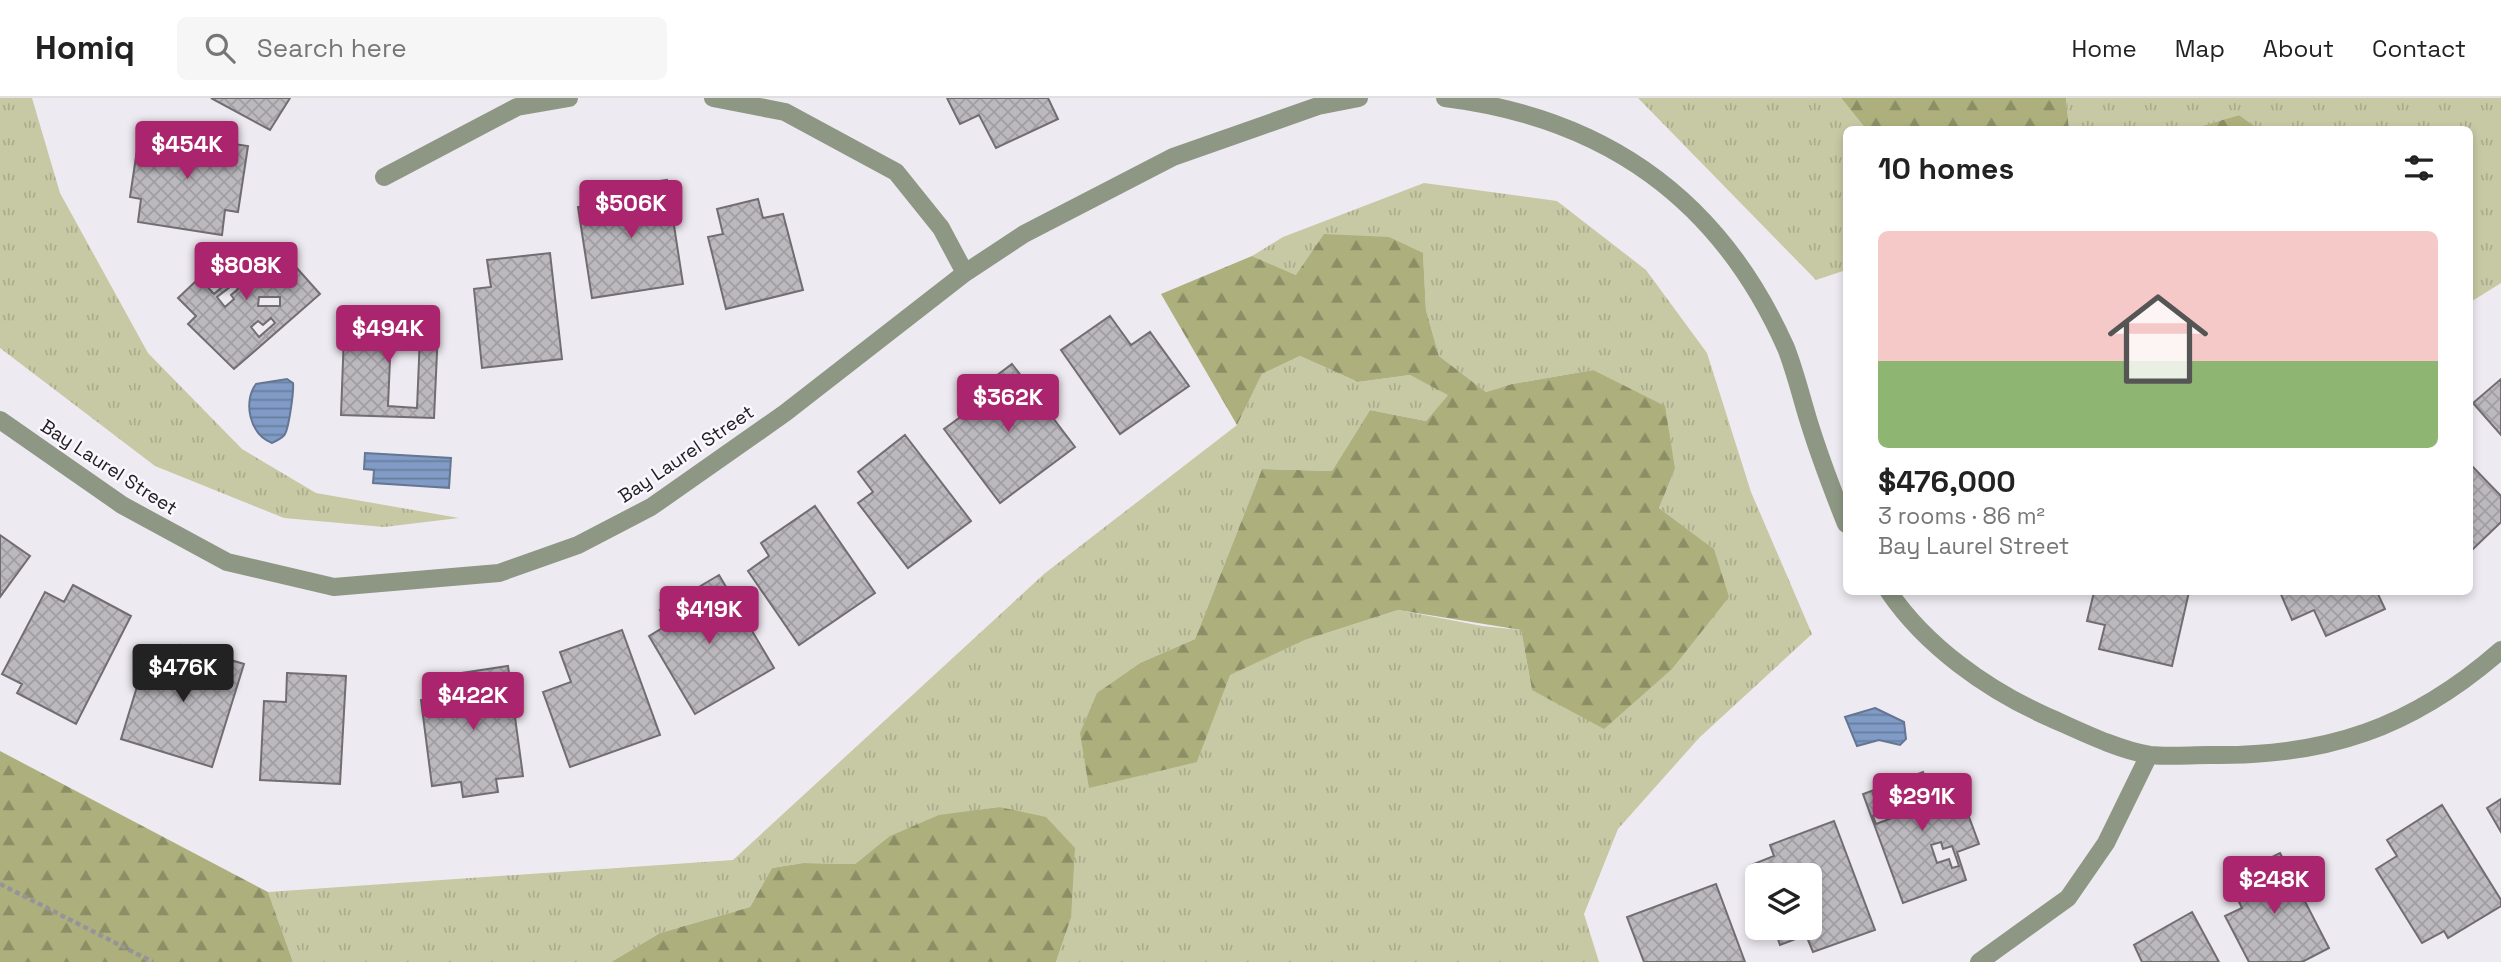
<!DOCTYPE html>
<html lang="en">
<head>
<meta charset="utf-8">
<style>
	:root { --surface:#fff; --page:#f6f6f6; --text:#222; --muted:#767676; --line:#e0e0e0; --accent:#aa256e }
	body { margin:0; font-family:"Space Grotesk",sans-serif; background:var(--page); color:var(--text); height:100vh; display:flex; flex-direction:column; font-size:26px; white-space:nowrap }
	* { box-sizing:border-box; margin:0 }
	p { font-size:23px; color:var(--muted) }
	.icon { flex:none; width:38px; height:38px; fill:none; stroke:currentColor; stroke-width:2; stroke-linecap:round; stroke-linejoin:round }
	.map { position:relative; flex:1; overflow:hidden }
	.sheet { position:absolute; left:1843px; top:28px; width:630px; height:469px; display:flex; flex-direction:column; background:var(--surface); border-radius:10px; box-shadow:0 4px 10px #0003 }
	.sheet>* { flex:none }
	.buttons { position:absolute; left:1745px; top:765px; display:grid; gap:14px }
	.buttons a { display:grid; place-items:center; width:77px; height:77px; border-radius:10px; background:var(--surface); box-shadow:0 4px 10px #0003; font-size:35px }
	.price { position:absolute; translate:-50% -60px; padding:0 16px; border-radius:7px; background:var(--accent); color:#fff; font-size:23px; line-height:46px; filter:drop-shadow(0 2px 4px #0008) }
	.price::after { content:''; position:absolute; left:50%; top:42px; width:21px; height:16px; margin-left:-10px; background:inherit; clip-path:polygon(0 0,100% 0,50% 100%) }
	.price.current { background:#222; color:#fff }
	ul { padding:0; list-style:none }
	li { display:grid; align-content:center; gap:14px; height:371px; padding:0 35px }
	li span { display:grid; place-items:center; height:217px; border-radius:10px; color:#555 }
	li>.icon { margin-inline-start:auto }
	span .icon { width:126px; height:126px; fill:#fffc; stroke-width:1 }
	li b { font-size:30px }
	h2 { display:flex; justify-content:space-between; align-items:center; height:84px; padding:0 35px; font-size:30px }
	header { display:flex; align-items:center; gap:42px; box-sizing:border-box; height:98px; padding:0 35px; background:var(--surface); border-bottom:2px solid var(--line) }
	header strong { font-size:33px }
	nav { display:flex; gap:38px; margin-inline-start:auto; font-size:24px }
	.search { width:490px; height:63px; background:var(--page); display:flex; align-items:center; gap:18px; box-sizing:border-box; padding:0 24px; border-radius:10px; color:var(--muted); font-size:26px }
	.map>svg:first-child { display:block }
	.grass { fill:url(#grass-tufts) }
	.forest { fill:url(#forest-firs) }
	.water { fill:url(#water-rules); stroke:#647694; stroke-width:2 }
	.building { fill:url(#building-cross-hatch); stroke:#716d73; stroke-width:2; fill-rule:evenodd }
	.lines { fill:none; stroke-linecap:round; stroke-linejoin:round }
	.path { stroke:#969499; stroke-width:4.5; stroke-dasharray:5 3.5; stroke-linecap:butt }
	.street { stroke:#8d9783; stroke-width:18 }
	.labels { text-anchor:middle; dominant-baseline:central; stroke-width:5; stroke-linejoin:round; paint-order:stroke }
	.street-label { font-size:19px; fill:#212023; stroke:#fbf7fe }
</style>
</head>
<body>
<header>
<strong>Homiq</strong>
<div class="search"><svg class="icon" aria-label="search" viewBox="0 0 24 24"><circle cx="10" cy="10" r="6"/><path d="M15 15l6 6"/></svg>Search here</div>
<nav><a>Home</a><a>Map</a><a>About</a><a>Contact</a></nav>
</header>
<div class="map">
<svg width="2501" height="864" viewBox="0 0 2501 864">
	<defs>
		<pattern id="grass-tufts" width="24" height="20" patternUnits="userSpaceOnUse" patternTransform="scale(1.75)"><rect width="24" height="20" fill="#c7c9a4"/><path d="M3 7l-1-3M5 7V3M7 7l1-3M15 17l-1-3M17 17v-4M19 17l1-3" fill="none" stroke="#abac8d"/></pattern>
		<pattern id="forest-firs" width="22" height="20" patternUnits="userSpaceOnUse" patternTransform="scale(1.75)"><rect width="22" height="20" fill="#adb07c"/><path d="M5 1l3.5 6h-7zM16 11l3.5 6h-7z" fill="#8c8f65"/></pattern>
		<pattern id="water-rules" width="6" height="5" patternUnits="userSpaceOnUse" patternTransform="scale(1.75)"><rect width="6" height="5" fill="#809bc5"/><path d="M0 2.5h6" fill="none" stroke="#687ea0"/></pattern>
		<pattern id="building-cross-hatch" width="8" height="8" patternUnits="userSpaceOnUse" patternTransform="scale(1.75)"><rect width="8" height="8" fill="#bbb8be"/><path d="M0 0l8 8M0 8l8-8" fill="none" stroke="#a09ea3"/></pattern>
	</defs>
	<rect width="100%" height="100%" fill="#eeeaf1"/>
	<path class="grass" d="M 0,0 L 32,0 L 60,95 L 148,255 L 242,351 L 316,395 L 459,420 L 384,429 L 284,420 L 155,368 L 0,250 Z
		M 1638,0 L 1841,0 L 1866,31 L 1846,32 L 1846,172 L 1816,182 Z
		M 2066,0 L 2501,0 L 2501,185 L 2469,205 L 2469,32 L 2259,31 L 2239,17 L 2192,31 L 2069,31 Z
		M 1424,85 L 1557,103 L 1646,172 L 1707,255 L 1751,394 L 1812,536 L 1699,640 L 1618,731 L 1584,816 L 1599,864 L 1056,864 L 1071,820 L 999,709 C 933,718 908,724 855,766 L 803,765 L 772,770 L 750,809 L 660,835 L 611,864 L 293,864 L 268,794 L 733,762 L 1044,476 L 1237,327 L 1262,276 L 1300,258 L 1358,284 L 1410,277 L 1449,296 L 1426,323 L 1370,312 L 1332,373 L 1262,371 L 1195,541 L 1142,564 L 1197,664 L 1229,577 L 1305,542 L 1398,512 L 1482,528 L 1521,532 L 1532,592 L 1714,451 L 1659,410 L 1675,371 L 1593,272 L 1512,286 L 1486,294 L 1439,258 L 1426,212 L 1423,156 L 1296,177 L 1252,158 L 1283,139 Z"/>
	<path class="forest" d="M 1841,0 L 2066,0 L 2069,31 L 1866,31 Z
		M 2239,17 L 2259,31 L 2192,31 Z
		M 1324,136 L 1389,139 L 1423,155 L 1426,212 L 1439,258 L 1486,294 L 1512,286 L 1593,272 L 1665,308 L 1675,371 L 1659,410 L 1714,451 L 1729,499 L 1672,571 L 1604,631 L 1532,592 L 1521,532 L 1398,512 L 1305,542 L 1230,577 L 1197,664 L 1089,690 L 1080,635 L 1097,595 L 1142,564 L 1195,541 L 1262,371 L 1332,373 L 1370,312 L 1426,323 L 1448,297 L 1410,277 L 1358,284 L 1300,258 L 1262,276 L 1237,327 L 1161,196 L 1252,158 L 1296,177 Z
		M 0,653 L 268,794 L 293,864 L 0,864 Z
		M 999,709 L 1046,719 L 1075,750 L 1071,820 L 1056,864 L 611,864 L 660,835 L 750,809 L 772,770 L 803,765 L 855,766 L 890,738 L 939,717 Z"/>
	<path class="water" d="M 287,281 L 293,285 C 294,293 289,329 285,336 C 282,341 277,342 272,345 C 249,336 243,303 256,286 Z
		M 365,355 L 451,360 L 449,390 L 373,385 L 374,372 L 364,371 Z
		M 1875,610 L 1904,624 L 1906,641 L 1900,647 L 1879,642 L 1857,648 L 1845,619 Z"/>
	<path class="building" d="M 211,0 L 290,0 L 270,32 Z
		M 947,0 L 1048,0 L 1058,21 L 996,50 L 979,17 L 960,26 Z
		M 140,32 L 248,48 L 238,114 L 225,112 L 222,137 L 138,124 L 141,101 L 130,99 Z
		M 667,82 L 683,186 L 592,200 L 578,109 L 605,105 L 603,91 Z
		M 758,101 L 763,120 L 783,116 L 803,192 L 726,211 L 708,139 L 723,136 L 717,111 Z
		M 233,148 L 252,166 L 266,153 L 270,157 L 279,150 L 320,196 L 234,271 L 188,226 L 196,218 L 178,200 ZM 237,153 L 250,167 L 235,182 L 222,168 ZM 215,167 L 229,183 L 214,196 L 200,181 ZM 234,186 L 238,191 L 231,197 L 234,201 L 225,209 L 217,199 ZM 259,199 L 280,199 L 280,208 L 258,208 ZM 271,220 L 275,225 L 259,239 L 251,229 L 258,223 L 263,227 Z
		M 550,155 L 562,261 L 482,270 L 474,191 L 491,189 L 487,162 Z
		M 345,209 L 408,211 L 407,231 L 438,233 L 434,320 L 341,317 ZM 391,238 L 420,238 L 417,310 L 388,308 Z
		M 1110,218 L 1131,247 L 1150,234 L 1189,288 L 1120,336 L 1061,252 Z
		M 1012,266 L 1075,349 L 1000,405 L 944,331 L 970,312 L 963,303 Z
		M 2501,281 L 2501,337 L 2473,305 Z
		M 905,337 L 971,423 L 908,470 L 858,405 L 873,394 L 858,374 Z
		M 2469,365 L 2501,398 L 2501,424 L 2472,452 L 2469,450 Z
		M 815,408 L 875,495 L 799,547 L 748,473 L 769,458 L 761,445 Z
		M 0,437 L 30,458 L 0,499 Z
		M 719,477 L 774,570 L 695,616 L 649,538 L 669,526 L 660,512 Z
		M 73,487 L 131,518 L 76,626 L 17,595 L 22,586 L 2,576 L 45,494 L 64,504 Z
		M 2094,494 L 2189,494 L 2172,568 L 2099,551 L 2105,527 L 2087,523 Z
		M 2280,494 L 2377,494 L 2385,511 L 2326,538 L 2314,512 L 2292,522 Z
		M 622,532 L 660,637 L 570,669 L 543,594 L 571,584 L 560,554 Z
		M 181,547 L 244,566 L 212,669 L 121,641 L 147,556 L 175,564 Z
		M 508,568 L 523,678 L 496,681 L 498,694 L 463,699 L 461,684 L 432,688 L 421,602 L 444,599 L 441,578 Z
		M 287,575 L 346,578 L 340,686 L 260,682 L 264,603 L 286,604 Z
		M 1923,674 L 1927,686 L 1953,676 L 1979,746 L 1957,754 L 1966,782 L 1903,805 L 1863,696 ZM 1913,681 L 1923,709 L 1911,713 L 1907,701 L 1899,705 L 1903,716 L 1876,726 L 1873,718 L 1880,715 L 1873,695 ZM 1948,682 L 1953,698 L 1941,702 L 1935,685 ZM 1941,744 L 1943,751 L 1952,748 L 1959,768 L 1952,770 L 1949,761 L 1937,765 L 1931,747 Z
		M 2501,701 L 2501,734 L 2487,710 Z
		M 2442,707 L 2501,802 L 2501,808 L 2448,840 L 2444,833 L 2422,845 L 2376,771 L 2397,758 L 2387,742 Z
		M 1834,723 L 1875,832 L 1813,854 L 1806,837 L 1780,847 L 1774,830 L 1810,830 L 1810,777 L 1757,777 L 1757,784 L 1751,767 L 1774,758 L 1770,747 Z
		M 2280,755 L 2329,850 L 2302,864 L 2249,864 L 2225,818 L 2242,810 L 2228,781 Z
		M 1716,786 L 1745,864 L 1644,864 L 1627,819 Z
		M 2192,814 L 2219,864 L 2142,864 L 2134,847 Z"/>
	<g class="lines">
		<path class="path" d="M 0,786 L 153,864"/>
		<path class="street" d="M 713,0 L 785,14 L 896,74 L 941,130 L 965,175
			M 1445,0 C 1606,20 1720,101 1786,250 C 1795,273 1801,298 1808,321 C 1819,357 1832,391 1846,426
			M 384,79 L 517,9 L 569,0
			M 0,322 L 122,407 L 227,464 L 334,489 L 499,475 L 578,447 L 651,409 L 785,315 L 965,175 L 1024,136 L 1173,59 L 1318,8 L 1359,0
			M 1889,494 C 1926,548 1986,591 2046,618 C 2076,631 2117,652 2150,657 C 2169,659 2190,657 2209,657 C 2326,659 2412,630 2501,552
			M 1979,864 L 2068,800 L 2106,745 L 2149,657"/>
	</g>
	<g class="labels">
		<g class="street-label">
			<text transform="translate(686 356) rotate(-34)">Bay Laurel Street</text>
			<text transform="translate(109 369) rotate(33)">Bay Laurel Street</text>
		</g>
	</g>
</svg>
<div class="buttons">
<a><svg class="icon" aria-label="layers" viewBox="0 0 24 24"><path d="M12 4l9 5-9 5-9-5zM3 14l9 5 9-5"/></svg></a>
</div>
<b class="price" style="left:187px;top:83px">$454K</b>
<b class="price" style="left:631px;top:142px">$506K</b>
<b class="price" style="left:246px;top:204px">$808K</b>
<b class="price" style="left:388px;top:267px">$494K</b>
<b class="price" style="left:1008px;top:336px">$362K</b>
<b class="price" style="left:709px;top:548px">$419K</b>
<b class="price current" style="left:183px;top:606px">$476K</b>
<b class="price" style="left:473px;top:634px">$422K</b>
<b class="price" style="left:1922px;top:735px">$291K</b>
<b class="price" style="left:2274px;top:818px">$248K</b>
<section class="sheet">
<h2>10 homes<svg class="icon" aria-label="filters" viewBox="0 0 24 24"><path d="M4 7h16M4 17h16"/><circle cx="9" cy="7" r="2"/><circle cx="15" cy="17" r="2"/></svg></h2>
<ul>
<li><span style="background:linear-gradient(#f6c9c9 60%,#8fb573 0)"><svg class="icon" aria-label="home" viewBox="0 0 24 24"><path d="M3 11l9-7 9 7M6 9v11h12V9"/></svg></span><div><b>$476,000</b><p>3 rooms · 86 m²</p><p>Bay Laurel Street</p></div></li>
</ul>
</section>
</div>
</body>
</html>
